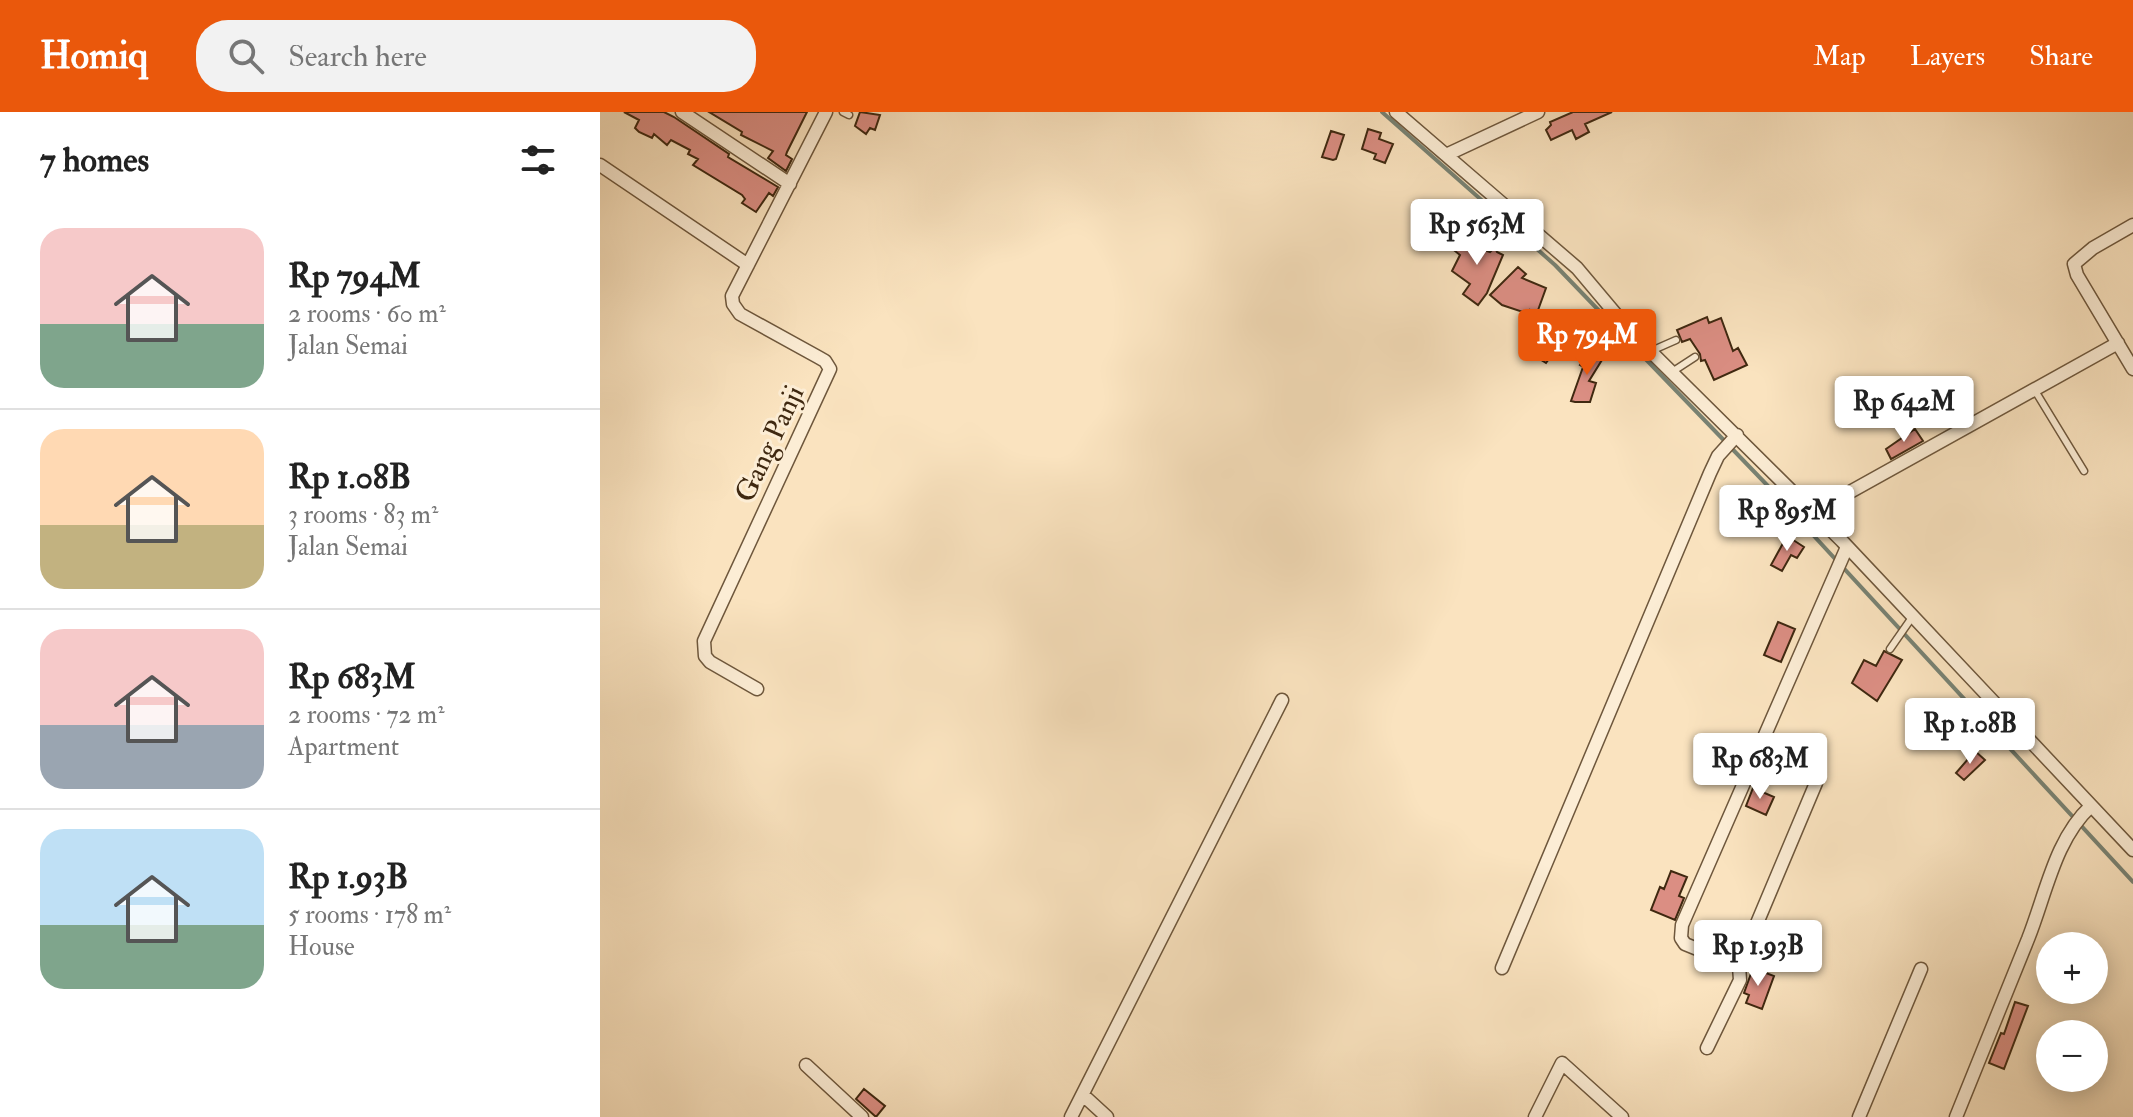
<!DOCTYPE html>
<html lang="en">
<head>
<meta charset="utf-8">
<style>
	:root { --surface:#fff; --page:#f2f2f2; --text:#222; --muted:#767676; --line:#e0e0e0; --accent:#ea580c }
	body { margin:0; font-family:"IM FELL Double Pica",serif; background:var(--page); color:var(--text); height:100vh; display:flex; flex-direction:column; font-size:30px; white-space:nowrap }
	* { box-sizing:border-box; margin:0 }
	p { font-size:26px; color:var(--muted) }
	.icon { flex:none; width:44px; height:44px; fill:none; stroke:currentColor; stroke-width:2; stroke-linecap:round; stroke-linejoin:round }
	.map { position:relative; flex:1; overflow:hidden }
	.drawer { display:flex; flex-direction:column; background:var(--surface); width:600px }
	.drawer>* { flex:none }
	.fabs { position:absolute; left:1436px; top:820px; display:grid; gap:16px }
	.fabs a { display:grid; place-items:center; width:72px; height:72px; border-radius:50%; background:var(--surface); box-shadow:0 4px 20px #0003; font-size:40px }
	.price { position:absolute; translate:-50% -68px; padding:0 18px; border-radius:8px; background:#fff; color:#222; font-size:26px; line-height:52px; filter:drop-shadow(0 2px 4px #0008) }
	.price::after { content:''; position:absolute; left:50%; top:48px; width:24px; height:18px; margin-left:-12px; background:inherit; clip-path:polygon(0 0,100% 0,50% 100%) }
	.price.selected { background:var(--accent); color:#fff }
	ul { padding:0; list-style:none }
	li { display:flex; align-items:center; gap:24px; height:200px; padding:0 40px }
	li+li { border-top:2px solid var(--line) }
	li span { display:grid; place-items:center; flex:none; width:224px; height:160px; border-radius:24px; color:#555 }
	li>.icon { margin-inline-start:auto }
	span .icon { width:96px; height:96px; fill:#fffc; stroke-width:1 }
	li b { font-size:34px }
	h2 { display:flex; justify-content:space-between; align-items:center; height:96px; padding:0 40px; font-size:34px }
	header { display:flex; align-items:center; gap:48px; box-sizing:border-box; height:112px; padding:0 40px; background:var(--accent); color:#fff }
	header strong { font-size:38px }
	nav { display:flex; gap:44px; margin-inline-start:auto; font-size:28px }
	.search { width:560px; height:72px; background:var(--page); display:flex; align-items:center; gap:20px; box-sizing:border-box; padding:0 28px; border-radius:32px; color:var(--muted); font-size:30px }
	main { display:flex; flex:1; min-height:0 }
	.map>svg:first-child { display:block }
	.lines { fill:none; stroke-linecap:round; stroke-linejoin:round }
	.stream { stroke:#788273; stroke-width:4 }
	.building { fill:#db8e83; stroke:#3f2810; stroke-width:2 }
	.lane-casing { stroke:#6e573c; stroke-width:9 }
	.street-casing { stroke:#6e573c; stroke-width:15 }
	.lane { stroke:#fcedd5; stroke-width:6 }
	.street { stroke:#fcedd5; stroke-width:12 }
	.labels { text-anchor:middle; dominant-baseline:central; stroke-width:6; stroke-linejoin:round; paint-order:stroke }
	.street-label { font-size:28px; fill:#3f2810; stroke:#fcedd5 }
</style>
</head>
<body>
<header>
<strong>Homiq</strong>
<div class="search"><svg class="icon" aria-label="search" viewBox="0 0 24 24"><circle cx="10" cy="10" r="6"/><path d="M15 15l6 6"/></svg>Search here</div>
<nav><a>Map</a><a>Layers</a><a>Share</a></nav>
</header>
<main>
<section class="drawer">
<h2>7 homes<svg class="icon" aria-label="filters" viewBox="0 0 24 24"><path d="M4 7h16M4 17h16"/><circle cx="9" cy="7" r="2"/><circle cx="15" cy="17" r="2"/></svg></h2>
<ul>
<li><span style="background:linear-gradient(#f6c9c9 60%,#7fa58c 0)"><svg class="icon" aria-label="home" viewBox="0 0 24 24"><path d="M3 11l9-7 9 7M6 9v11h12V9"/></svg></span><div><b>Rp 794M</b><p>2 rooms · 60 m²</p><p>Jalan Semai</p></div></li>
<li><span style="background:linear-gradient(#ffd9b3 60%,#c2b280 0)"><svg class="icon" aria-label="home" viewBox="0 0 24 24"><path d="M3 11l9-7 9 7M6 9v11h12V9"/></svg></span><div><b>Rp 1.08B</b><p>3 rooms · 83 m²</p><p>Jalan Semai</p></div></li>
<li><span style="background:linear-gradient(#f6c9c9 60%,#9aa5b1 0)"><svg class="icon" aria-label="home" viewBox="0 0 24 24"><path d="M3 11l9-7 9 7M6 9v11h12V9"/></svg></span><div><b>Rp 683M</b><p>2 rooms · 72 m²</p><p>Apartment</p></div></li>
<li><span style="background:linear-gradient(#bfe0f5 60%,#7fa58c 0)"><svg class="icon" aria-label="home" viewBox="0 0 24 24"><path d="M3 11l9-7 9 7M6 9v11h12V9"/></svg></span><div><b>Rp 1.93B</b><p>5 rooms · 178 m²</p><p>House</p></div></li>
</ul>
</section>
<div class="map">
<svg width="1533" height="1005" viewBox="0 0 1533 1005">
	<rect width="100%" height="100%" fill="#fae3bf"/>
	<filter id="stains"><feTurbulence type="fractalNoise" baseFrequency=".0025" numOctaves="4"/><feColorMatrix values="0 0 0 0 .2 0 0 0 0 .09 0 0 0 0 .02 0 0 0 .5 -.17"/></filter>
	<radialGradient id="worn" r=".72"><stop offset=".6" stop-color="#630" stop-opacity="0"/><stop offset="1" stop-color="#630" stop-opacity=".3"/></radialGradient>
	<g class="lines">
		<path class="stream" d="M 782,0 L 955,153 L 1167,373 L 1533,770"/>
	</g>
	<path class="building" d="M 24,0 L 64,0 L 74,5 L 129,42 L 128,45 L 178,75 L 173,84 L 169,81 L 156,100 L 142,91 L 145,87 L 142,83 L 93,53 L 98,47 L 88,42 L 90,38 L 71,28 L 67,33 L 54,22 L 52,26 L 39,20 L 35,16 L 39,8 Z
		M 109,0 L 207,0 L 187,40 L 186,43 L 192,47 L 186,59 L 168,46 L 173,39 L 141,23 L 142,20 Z
		M 260,0 L 280,3 L 275,18 L 270,16 L 266,22 L 255,14 Z
		M 973,0 L 1012,0 L 985,12 L 989,20 L 976,27 L 972,18 L 951,28 L 946,18 L 951,13 L 950,10 Z
		M 768,17 L 781,21 L 779,27 L 793,32 L 785,51 L 774,47 L 776,42 L 762,37 Z
		M 731,19 L 744,23 L 736,47 L 733,48 L 722,45 Z
		M 875,120 L 886,128 L 882,133 L 884,138 L 890,140 L 895,135 L 897,140 L 903,143 L 887,181 L 878,193 L 863,182 L 870,172 L 852,159 L 860,143 L 855,139 Z
		M 918,155 L 926,162 L 922,166 L 946,176 L 937,201 L 930,198 L 929,202 L 902,193 L 890,183 Z
		M 962,205 L 978,218 L 965,235 L 960,232 L 946,251 L 938,246 L 952,226 L 948,223 Z
		M 1107,205 L 1109,211 L 1121,206 L 1133,239 L 1138,236 L 1147,253 L 1114,268 L 1105,248 L 1101,249 L 1100,242 L 1090,227 L 1082,230 L 1077,218 Z
		M 994,236 L 1005,243 L 989,269 L 996,271 L 990,290 L 975,290 L 971,289 L 983,255 L 980,253 Z
		M 1315,317 L 1323,329 L 1291,347 L 1286,337 Z
		M 1187,424 L 1204,435 L 1197,446 L 1191,443 L 1182,459 L 1171,453 Z
		M 1178,510 L 1195,517 L 1181,550 L 1164,543 Z
		M 1284,539 L 1302,548 L 1277,589 L 1252,571 L 1264,548 L 1276,554 Z
		M 1375,639 L 1385,648 L 1364,668 L 1356,661 Z
		M 1153,676 L 1174,685 L 1166,703 L 1146,694 Z
		M 1071,759 L 1087,765 L 1079,784 L 1084,786 L 1075,808 L 1051,798 L 1060,775 L 1064,777 Z
		M 1153,856 L 1174,864 L 1162,897 L 1146,891 L 1149,883 L 1144,881 Z
		M 1415,890 L 1428,894 L 1404,957 L 1389,951 L 1401,921 L 1404,922 Z
		M 264,977 L 285,994 L 276,1005 L 256,987 Z"/>
	<g class="lines">
		<defs>
			<path id="lane" d="M 243,0 L 249,3
				M 888,134 L 920,106
				M 986,236 L 1017,204
				M 1051,239 L 1076,228
				M 1072,260 L 1095,245
				M 1434,277 L 1484,359
				M 1290,537 L 1313,504"/>
			<path id="street" d="M 82,0 L 190,72
				M 796,0 L 977,156 L 1030,219 L 1242,429 L 1533,738
				M 846,43 L 938,0
				M 0,53 L 148,153
				M 1533,113 L 1493,136 L 1474,152 L 1477,163 L 1533,257
				M 1214,400 L 1518,231
				M 157,577 L 110,550 L 105,544 L 104,529 L 230,257 L 225,249 L 218,245 L 140,202 L 133,192 L 132,184 L 226,0
				M 1139,854 L 1216,671 L 1215,663 L 1211,659 L 1162,633
				M 902,856 L 1110,361 L 1118,344 L 1137,323
				M 1107,936 L 1140,868 L 1139,854 L 1085,832 L 1081,826 L 1082,813 L 1247,435
				M 206,953 L 262,1005
				M 483,983 L 507,1005
				M 471,1005 L 682,588
				M 935,1005 L 962,951 L 1022,1005
				M 1259,1005 L 1321,857
				M 1356,1005 C 1380,945 1404,886 1428,827 C 1446,782 1455,727 1491,694"/>
		</defs>
		<use href="#lane" class="lane-casing"/>
		<use href="#street" class="street-casing"/>
		<use href="#lane" class="lane"/>
		<use href="#street" class="street"/>
	</g>
	<g class="labels">
		<g class="street-label">
			<text transform="translate(170 332) rotate(-65)">Gang Panji</text>
		</g>
	</g>
	<rect width="100%" height="100%" filter="url(#stains)"/>
	<rect width="100%" height="100%" fill="url(#worn)"/>
</svg>
<div class="fabs">
<a>+</a>
<a>−</a>
</div>
<b class="price" style="left:877px;top:155px">Rp 563M</b>
<b class="price selected" style="left:987px;top:265px">Rp 794M</b>
<b class="price" style="left:1304px;top:332px">Rp 642M</b>
<b class="price" style="left:1187px;top:441px">Rp 895M</b>
<b class="price" style="left:1370px;top:654px">Rp 1.08B</b>
<b class="price" style="left:1160px;top:689px">Rp 683M</b>
<b class="price" style="left:1158px;top:876px">Rp 1.93B</b>
</div>
</main>
</body>
</html>
